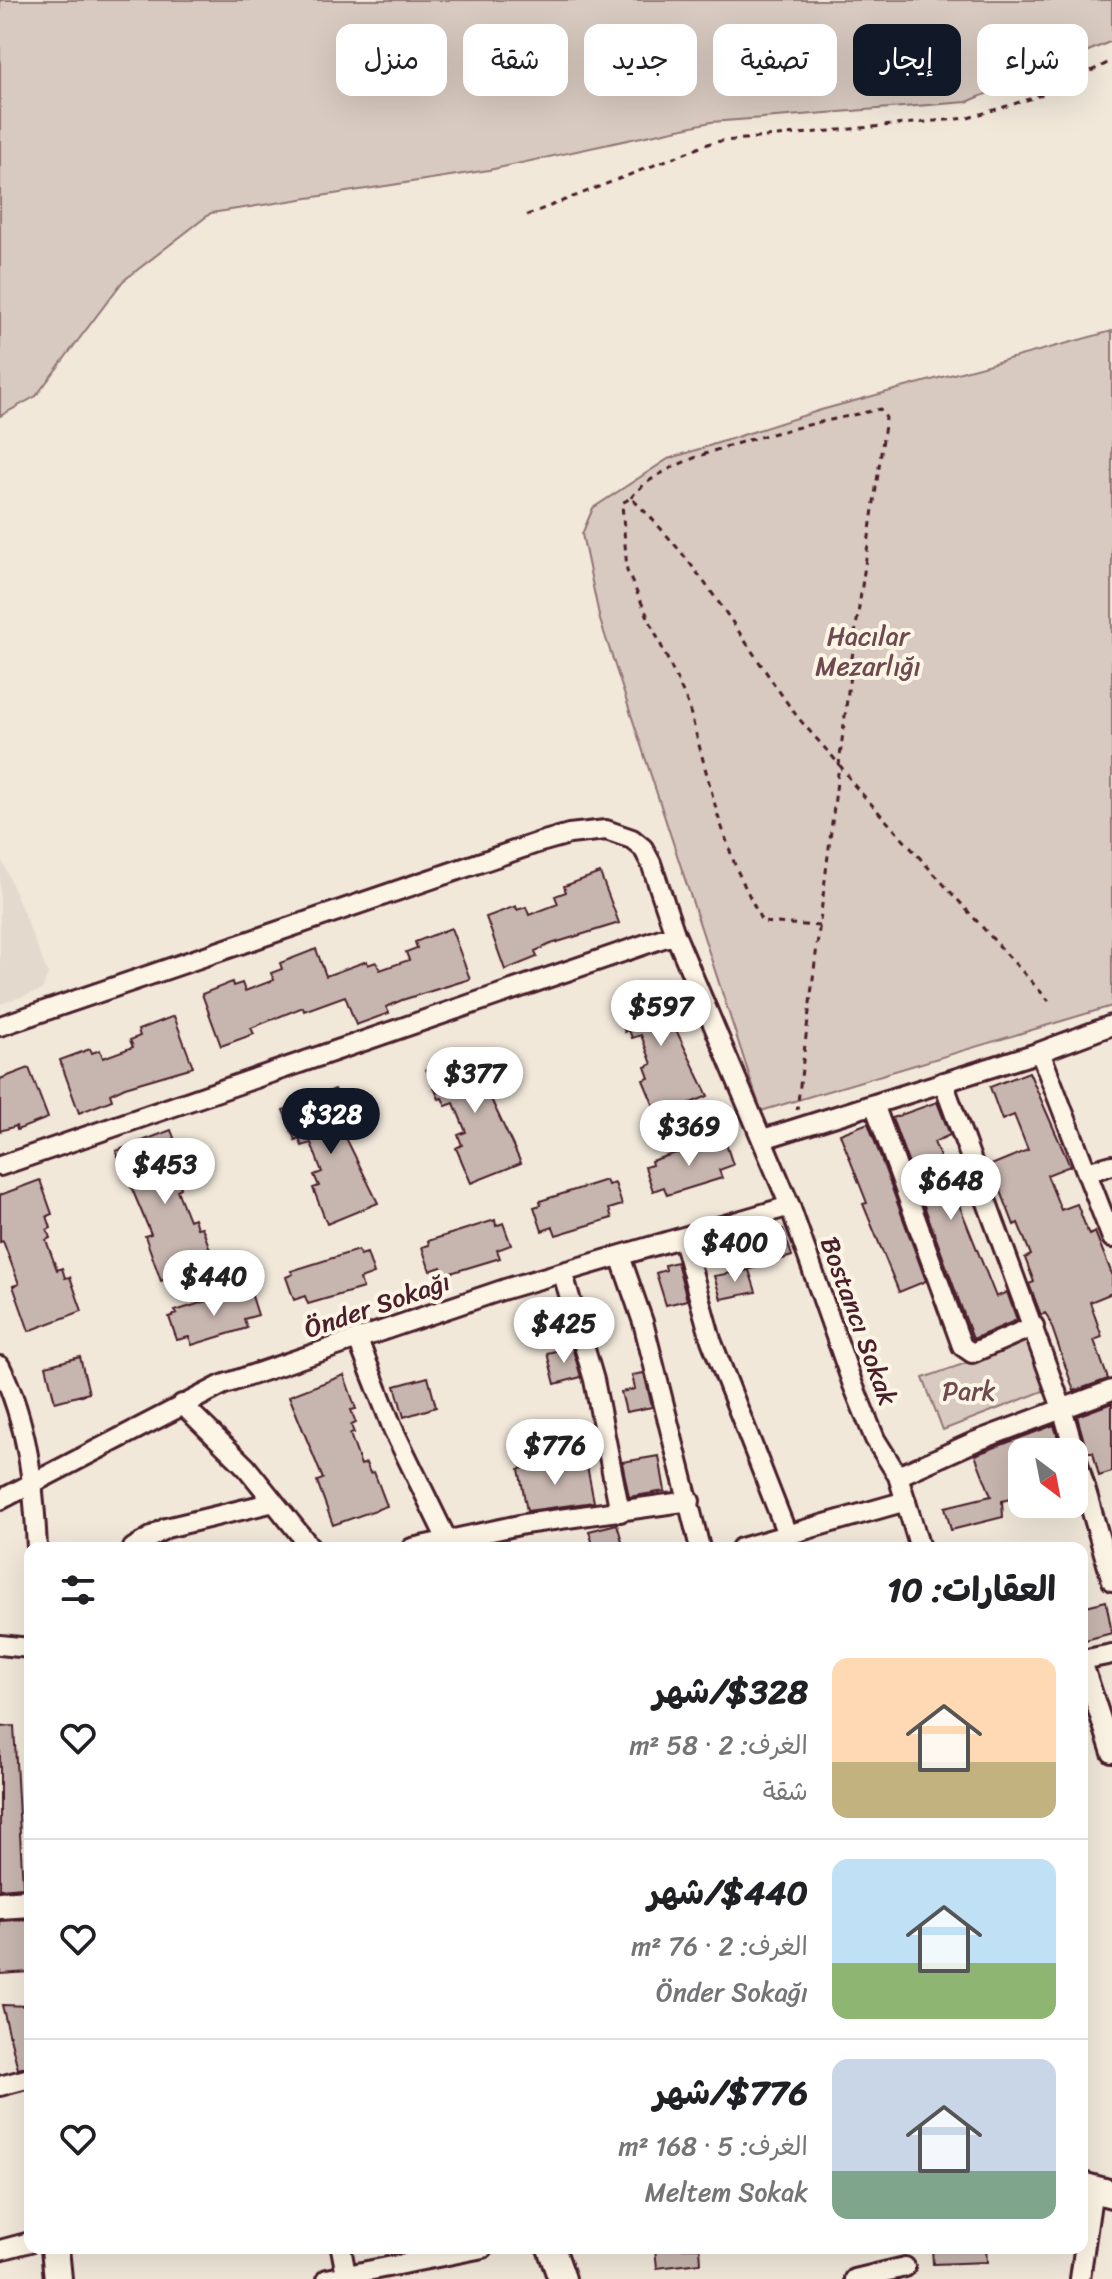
<!DOCTYPE html>
<html lang="ar">
<head>
<meta charset="utf-8">
<style>
	:root { --surface:#fff; --page:#f6f6f6; --text:#202124; --muted:#757577; --line:#e0e0e0; --accent:#111827 }
	body { margin:0; font-family:Sriracha,"Playpen Sans Arabic",sans-serif; background:var(--page); color:var(--text); direction:rtl; height:100vh; display:flex; flex-direction:column; font-size:30px; white-space:nowrap }
	* { box-sizing:border-box; margin:0 }
	p { font-size:26px; color:var(--muted) }
	.icon { flex:none; width:44px; height:44px; fill:none; stroke:currentColor; stroke-width:2; stroke-linecap:round; stroke-linejoin:round }
	.map { position:relative; flex:1; overflow:hidden; direction:ltr }
	.panel { position:absolute; left:24px; top:1542px; width:1064px; height:712px; display:flex; flex-direction:column; background:var(--surface); border-radius:16px; box-shadow:0 8px 32px #0002; direction:rtl }
	.panel>* { flex:none }
	.banner { position:absolute; left:24px; top:24px; width:1064px; height:72px; direction:rtl; display:flex; gap:16px }
	.needle { width:52px; rotate:148deg }
	.fabs { position:absolute; left:1008px; top:1438px; display:grid; gap:16px }
	.fabs a { display:grid; place-items:center; width:80px; height:80px; border-radius:16px; background:var(--surface); box-shadow:0 8px 32px #0002; font-size:40px }
	.price { position:absolute; translate:-50% -68px; padding:0 18px; border-radius:28px; background:#fff; color:#222; font-size:26px; line-height:52px; filter:drop-shadow(0 2px 4px #0008) }
	.price::after { content:''; position:absolute; left:50%; top:48px; width:24px; height:18px; margin-left:-12px; background:inherit; clip-path:polygon(0 0,100% 0,50% 100%) }
	.price.active { background:var(--accent); color:#fff }
	ul { padding:0; list-style:none }
	li { display:flex; align-items:center; gap:24px; height:200px; padding:0 32px }
	li+li { border-top:2px solid var(--line) }
	li span { display:grid; place-items:center; flex:none; width:224px; height:160px; border-radius:16px; color:#555 }
	li>.icon { margin-inline-start:auto }
	span .icon { width:96px; height:96px; fill:#fffc; stroke-width:1 }
	li b { font-size:34px }
	h2 { display:flex; justify-content:space-between; align-items:center; height:96px; padding:0 32px; font-size:34px }
	.chip { padding:0 28px; border-radius:16px; background:var(--surface); box-shadow:0 8px 32px #0002; font-size:28px; line-height:72px }
	.chip.active { background:var(--accent); color:#fff }
	.map>svg:first-child { display:block }
	.built { fill:#e4d9cd }
	.green { fill:#d8cac0; stroke:#917476; stroke-width:2 }
	.building { fill:#c7b6af; stroke:#4a1f2b; stroke-width:2 }
	.lines { fill:none; stroke-linecap:round; stroke-linejoin:round }
	.street-casing { stroke:#4a1f2b; stroke-width:24 }
	.secondary-casing { stroke:#4a1f2b; stroke-width:32 }
	.path { stroke:#4a1f2b; stroke-width:3; stroke-dasharray:6 6; stroke-linecap:butt }
	.street { stroke:#fcf5e5; stroke-width:18 }
	.secondary { stroke:#fcf5e5; stroke-width:26 }
	.labels { text-anchor:middle; dominant-baseline:central; stroke-width:8; stroke-linejoin:round; paint-order:stroke }
	.park-label { font-size:26px; fill:#6e4a50; stroke:#fcf5e5 }
	.street-label { font-size:26px; fill:#4a1f2b; stroke:#fcf5e5 }
</style>
</head>
<body>
<div class="map">
<svg width="1112" height="2279" viewBox="0 0 1112 2279">
	<rect width="100%" height="100%" fill="#f1e8da"/>
	<filter id="ink" filterUnits="userSpaceOnUse"><feTurbulence type="fractalNoise" baseFrequency=".0125" numOctaves="2"/><feDisplacementMap in="SourceGraphic" scale="16" xChannelSelector="R" yChannelSelector="G"/><feConvolveMatrix kernelMatrix="1 2 1 2 8 2 1 2 1" color-interpolation-filters="sRGB"/></filter>
	<g filter="url(#ink)">
		<path class="built" d="M 0,855 L 48,974 L 42,990 L 0,1004 Z"/>
		<path class="green" d="M 0,0 L 1112,0 L 1112,41 L 967,102 L 711,122 L 489,170 L 211,213 L 123,281 L 36,396 L 0,416 Z
			M 1112,331 L 1112,1006 L 761,1111 L 600,620 L 582,534 L 593,508 L 668,459 L 821,410 Z
			M 1032,1340 L 1051,1388 L 943,1430 L 923,1378 Z"/>
		<path class="building" d="M 600,873 L 619,923 L 551,944 L 535,951 L 537,957 L 505,970 L 486,917 L 516,906 L 517,910 L 526,907 L 529,915 L 558,904 L 555,896 L 566,892 L 564,886 Z
			M 451,928 L 470,979 L 402,1000 L 386,1007 L 389,1013 L 356,1025 L 345,996 L 304,1011 L 303,1007 L 251,1028 L 254,1034 L 221,1046 L 202,994 L 232,982 L 233,986 L 242,983 L 245,991 L 274,980 L 271,973 L 282,969 L 280,963 L 316,949 L 326,976 L 367,961 L 368,965 L 376,962 L 380,970 L 409,960 L 406,952 L 417,948 L 415,942 Z
			M 665,981 L 678,1013 L 672,1015 L 677,1032 L 708,1096 L 658,1116 L 643,1080 L 649,1078 L 645,1067 L 652,1064 L 641,1035 L 632,1038 L 629,1030 L 625,1032 L 613,1002 Z
			M 174,1016 L 193,1067 L 125,1087 L 110,1094 L 112,1100 L 79,1113 L 60,1060 L 90,1049 L 92,1053 L 100,1050 L 103,1058 L 133,1047 L 130,1040 L 140,1036 L 138,1030 Z
			M 479,1048 L 491,1081 L 485,1083 L 491,1099 L 521,1163 L 471,1183 L 456,1148 L 462,1145 L 458,1135 L 466,1132 L 454,1103 L 446,1106 L 442,1098 L 439,1099 L 426,1069 Z
			M 29,1068 L 48,1118 L 17,1130 L 16,1126 L 0,1131 L 0,1079 Z
			M 1029,1072 L 1070,1166 L 1047,1175 L 1061,1210 L 1077,1204 L 1089,1235 L 1095,1232 L 1112,1274 L 1112,1293 L 1090,1302 L 1102,1337 L 1094,1340 L 1108,1379 L 1074,1391 L 1049,1319 L 1045,1313 L 1041,1315 L 1029,1284 L 1034,1282 L 1025,1258 L 1031,1255 L 1018,1223 L 1014,1225 L 991,1165 L 1028,1150 L 1014,1115 L 1002,1120 L 990,1087 Z
			M 335,1089 L 348,1121 L 342,1124 L 347,1140 L 378,1203 L 327,1224 L 313,1188 L 319,1186 L 314,1175 L 322,1172 L 311,1143 L 302,1146 L 299,1138 L 295,1140 L 283,1110 Z
			M 937,1102 L 950,1135 L 934,1142 L 996,1297 L 1007,1292 L 1017,1320 L 973,1339 L 892,1118 Z
			M 868,1123 L 926,1281 L 899,1292 L 863,1204 L 867,1203 L 840,1134 Z
			M 171,1130 L 184,1164 L 178,1166 L 183,1179 L 179,1180 L 181,1188 L 177,1190 L 189,1220 L 194,1218 L 197,1228 L 202,1227 L 214,1261 L 161,1281 L 145,1236 L 151,1234 L 116,1151 Z
			M 717,1140 L 719,1146 L 726,1144 L 733,1165 L 719,1170 L 722,1178 L 667,1195 L 664,1187 L 653,1191 L 645,1167 L 652,1165 L 651,1161 Z
			M 40,1180 L 52,1214 L 47,1216 L 51,1228 L 47,1230 L 50,1238 L 46,1240 L 57,1270 L 62,1268 L 65,1278 L 70,1277 L 82,1311 L 29,1331 L 13,1286 L 19,1284 L 3,1241 L 0,1242 L 0,1195 Z
			M 606,1180 L 608,1185 L 615,1183 L 622,1205 L 609,1209 L 612,1218 L 556,1235 L 553,1227 L 542,1231 L 534,1207 L 541,1205 L 540,1201 Z
			M 495,1220 L 496,1226 L 503,1223 L 511,1245 L 497,1250 L 500,1258 L 444,1275 L 441,1267 L 430,1271 L 422,1247 L 429,1245 L 428,1241 Z
			M 783,1229 L 792,1256 L 750,1269 L 743,1241 Z
			M 358,1250 L 360,1255 L 367,1253 L 374,1274 L 360,1279 L 363,1288 L 308,1304 L 305,1296 L 294,1300 L 286,1277 L 293,1274 L 291,1271 Z
			M 677,1262 L 687,1300 L 666,1305 L 656,1273 L 666,1270 L 665,1265 Z
			M 749,1270 L 756,1292 L 721,1299 L 714,1276 Z
			M 242,1290 L 244,1295 L 251,1293 L 258,1315 L 244,1319 L 247,1328 L 192,1345 L 189,1337 L 177,1340 L 169,1317 L 177,1314 L 175,1311 Z
			M 572,1347 L 581,1377 L 555,1384 L 547,1353 Z
			M 80,1357 L 89,1393 L 55,1402 L 46,1366 Z
			M 644,1373 L 652,1407 L 626,1412 L 621,1392 L 635,1389 L 632,1375 Z
			M 344,1375 L 356,1409 L 351,1410 L 356,1423 L 351,1425 L 354,1433 L 350,1434 L 361,1465 L 366,1463 L 370,1473 L 374,1472 L 387,1506 L 333,1525 L 317,1481 L 323,1479 L 289,1396 Z
			M 428,1377 L 436,1407 L 404,1417 L 395,1386 Z
			M 1112,1403 L 1112,1472 L 1099,1476 L 1093,1452 L 1087,1452 L 1077,1416 Z
			M 1054,1425 L 1062,1452 L 1022,1452 L 1022,1496 L 1002,1501 L 1003,1517 L 951,1530 L 945,1507 L 991,1496 L 975,1455 Z
			M 659,1456 L 665,1491 L 629,1497 L 622,1462 Z
			M 550,1463 L 552,1473 L 587,1466 L 594,1502 L 527,1511 L 519,1469 Z
			M 617,1524 L 624,1548 L 594,1548 L 589,1531 Z
			M 1106,1601 L 1112,1633 L 1082,1641 L 1082,1607 Z
			M 14,1726 L 23,1887 L 0,1889 L 0,1727 Z
			M 30,1919 L 30,1972 L 0,1974 L 0,1921 Z
			M 2,2005 L 30,2006 L 30,2066 L 18,2069 Z
			M 655,2248 L 700,2248 L 701,2263 L 657,2268 Z
			M 932,2248 L 986,2248 L 987,2262 L 933,2264 Z"/>
		<g class="lines">
			<defs>
				<path id="street" d="M 0,1026 L 537,843 L 569,834 L 606,830 L 632,839 L 643,848 L 651,863 L 675,934 L 790,1206 L 853,1385 L 875,1439 L 898,1476 L 920,1548
					M 1040,1052 L 1112,1238
					M 943,1082 L 1062,1408 L 1112,1581
					M 874,1104 L 962,1346 L 972,1353 L 1034,1326
					M 763,1139 L 1040,1052 L 1112,1025
					M 0,1166 L 675,934
					M 1087,1172 L 1112,1165
					M 683,1239 L 711,1340 L 787,1534
					M 620,1256 L 643,1322 L 700,1548
					M 563,1274 L 594,1380 L 620,1512
					M 358,1340 L 393,1429 L 451,1548
					M 0,1366 C 28,1423 34,1485 37,1548
					M 182,1404 L 246,1467 L 311,1548
					M 898,1476 L 974,1442 L 1112,1390
					M 0,1500 L 222,1385 L 505,1289 L 790,1206
					M 133,1548 L 166,1528 L 274,1502
					M 412,1548 L 524,1524 L 690,1501
					M 741,1548 L 906,1501
					M 0,1645 L 30,1648
					M 1082,1660 L 1112,1654
					M 1082,1661 L 1112,1753
					M 0,2086 L 30,2078
					M 341,2248 L 346,2274
					M 0,2250 L 30,2242
					M 327,2279 L 483,2248
					M 855,2279 L 905,2267
					M 1080,2279 L 1093,2188"/>
				<path id="secondary" d="M 0,1905 L 30,1903
					M 1082,2186 L 1112,2194
					M 55,2248 L 58,2279
					M 551,2248 L 562,2279"/>
			</defs>
			<use href="#street" class="street-casing"/>
			<use href="#secondary" class="secondary-casing"/>
			<path class="path" d="M 527,215 L 713,142 L 968,118 L 1036,97 L 1112,61
				M 631,498 C 665,450 821,423 880,409 L 886,418 L 854,642 L 797,1110
				M 819,926 L 762,922 L 736,868 L 718,816 L 688,704 L 627,571 L 622,503 L 631,498 C 695,558 738,633 788,704 C 808,733 835,755 854,785 L 1049,1001"/>
			<use href="#street" class="street"/>
			<use href="#secondary" class="secondary"/>
		</g>
	</g>
	<g class="labels">
		<g class="park-label">
			<text x="868" y="636">Hacılar<tspan x="868" dy="30">Mezarlığı</tspan></text>
			<text x="969" y="1391">Park</text>
		</g>
		<g class="street-label">
			<text transform="translate(377 1305) rotate(-19)">Önder Sokağı</text>
			<text transform="translate(859 1321) rotate(70)">Bostancı Sokak</text>
		</g>
	</g>
</svg>
<div class="fabs">
<a><svg class="needle" viewBox="-14 -14 28 28"><path d="M0-13l5 13h-10z" fill="#e53935"/><path d="M0 13l5-13h-10z" fill="#757577"/></svg></a>
</div>
<b class="price" style="left:661px;top:1048px">$597</b>
<b class="price" style="left:475px;top:1115px">$377</b>
<b class="price active" style="left:331px;top:1156px">$328</b>
<b class="price" style="left:689px;top:1168px">$369</b>
<b class="price" style="left:165px;top:1206px">$453</b>
<b class="price" style="left:951px;top:1222px">$648</b>
<b class="price" style="left:735px;top:1284px">$400</b>
<b class="price" style="left:214px;top:1318px">$440</b>
<b class="price" style="left:564px;top:1365px">$425</b>
<b class="price" style="left:555px;top:1487px">$776</b>
<div class="banner">
<a class="chip">شراء</a>
<a class="chip active">إيجار</a>
<a class="chip">تصفية</a>
<a class="chip">جديد</a>
<a class="chip">شقة</a>
<a class="chip">منزل</a>
</div>
<section class="panel">
<h2>العقارات: 10<svg class="icon" aria-label="filters" viewBox="0 0 24 24"><path d="M4 7h16M4 17h16"/><circle cx="9" cy="7" r="2"/><circle cx="15" cy="17" r="2"/></svg></h2>
<ul>
<li><span style="background:linear-gradient(#ffd9b3 65%,#c2b280 0)"><svg class="icon" aria-label="home" viewBox="0 0 24 24"><path d="M3 11l9-7 9 7M6 9v11h12V9"/></svg></span><div><b>$328/شهر</b><p>الغرف: 2 · 58 m²</p><p>شقة</p></div><svg class="icon" aria-label="heart" viewBox="0 0 24 24"><path d="M12 20l-8-8c-3-5 5-10 8-4 3-6 11-1 8 4z"/></svg></li>
<li><span style="background:linear-gradient(#bfe0f5 65%,#8fb573 0)"><svg class="icon" aria-label="home" viewBox="0 0 24 24"><path d="M3 11l9-7 9 7M6 9v11h12V9"/></svg></span><div><b>$440/شهر</b><p>الغرف: 2 · 76 m²</p><p>Önder Sokağı</p></div><svg class="icon" aria-label="heart" viewBox="0 0 24 24"><path d="M12 20l-8-8c-3-5 5-10 8-4 3-6 11-1 8 4z"/></svg></li>
<li><span style="background:linear-gradient(#c9d6e8 70%,#7fa58c 0)"><svg class="icon" aria-label="home" viewBox="0 0 24 24"><path d="M3 11l9-7 9 7M6 9v11h12V9"/></svg></span><div><b>$776/شهر</b><p>الغرف: 5 · 168 m²</p><p>Meltem Sokak</p></div><svg class="icon" aria-label="heart" viewBox="0 0 24 24"><path d="M12 20l-8-8c-3-5 5-10 8-4 3-6 11-1 8 4z"/></svg></li>
</ul>
</section>
</div>
</body>
</html>
